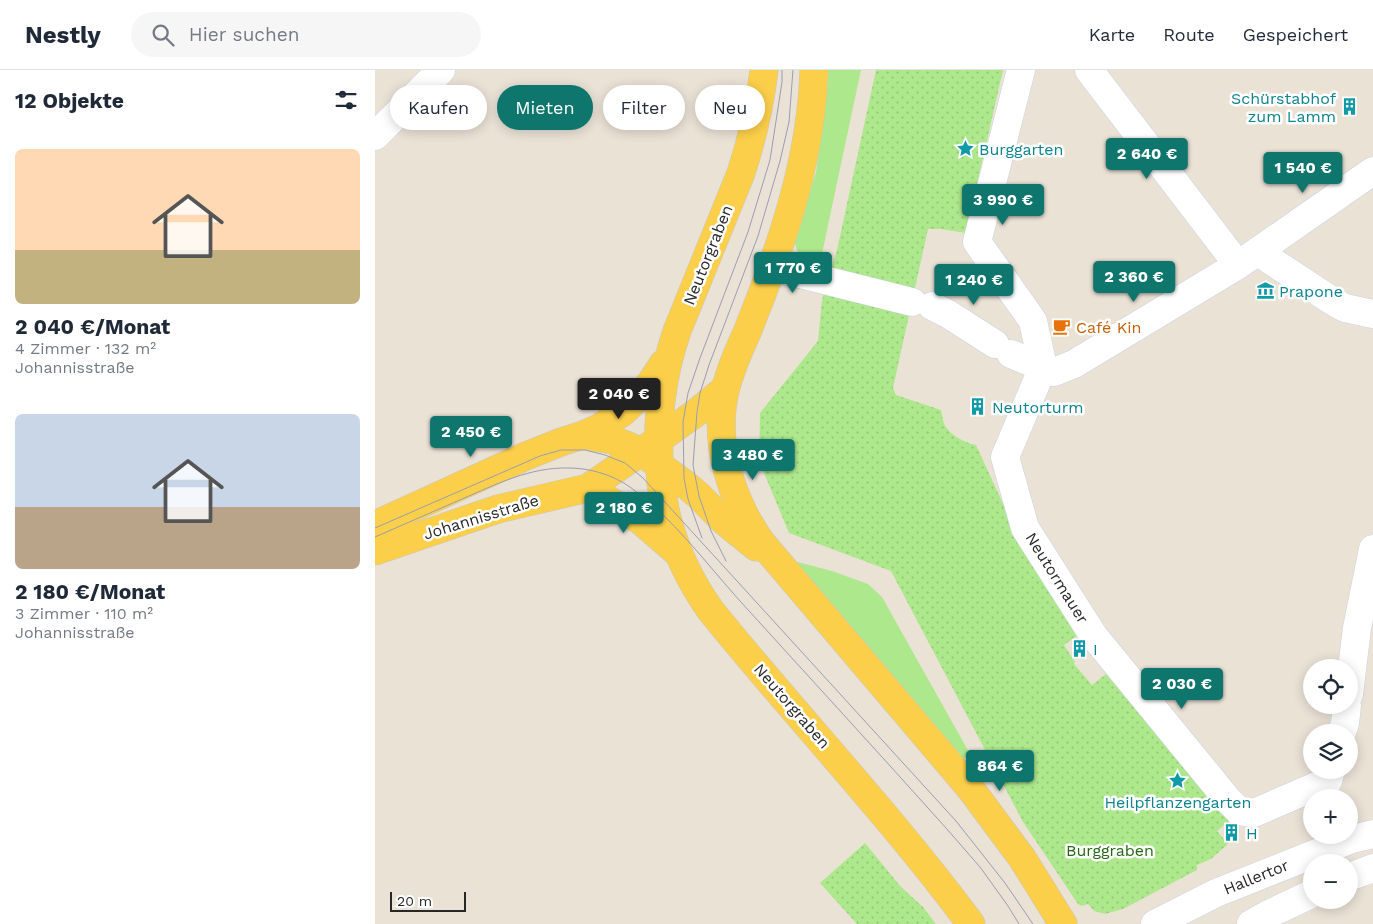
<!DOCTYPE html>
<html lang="de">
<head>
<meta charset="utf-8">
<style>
	:root { --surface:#fff; --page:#f6f6f7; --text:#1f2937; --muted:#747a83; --line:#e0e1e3; --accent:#0f766e }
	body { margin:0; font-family:"Work Sans",sans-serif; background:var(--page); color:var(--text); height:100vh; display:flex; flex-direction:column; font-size:19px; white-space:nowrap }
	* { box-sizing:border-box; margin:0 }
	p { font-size:16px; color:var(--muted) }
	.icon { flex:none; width:28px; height:28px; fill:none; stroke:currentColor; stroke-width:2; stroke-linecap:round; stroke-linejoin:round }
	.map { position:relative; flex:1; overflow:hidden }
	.sheet { display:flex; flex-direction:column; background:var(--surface); width:375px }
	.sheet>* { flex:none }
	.top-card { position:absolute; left:15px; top:15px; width:475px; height:45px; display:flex; gap:10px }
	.controls { position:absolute; left:928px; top:589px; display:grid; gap:10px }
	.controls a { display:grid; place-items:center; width:55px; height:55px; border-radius:50%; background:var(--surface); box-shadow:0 2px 12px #0003; font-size:25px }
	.scale { position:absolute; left:15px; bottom:12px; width:76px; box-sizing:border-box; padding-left:5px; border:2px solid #272727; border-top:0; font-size:14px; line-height:18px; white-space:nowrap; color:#272727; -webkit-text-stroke:4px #fff; paint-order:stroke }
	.price { position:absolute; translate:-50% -42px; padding:0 11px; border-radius:5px; background:var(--accent); color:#fff; font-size:16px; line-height:32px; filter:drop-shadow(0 1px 2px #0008) }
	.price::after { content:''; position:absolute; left:50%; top:30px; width:15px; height:11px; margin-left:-8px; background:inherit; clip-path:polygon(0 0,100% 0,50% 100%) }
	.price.active { background:#222; color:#fff }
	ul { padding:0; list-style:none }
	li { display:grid; align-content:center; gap:10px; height:265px; padding:0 15px }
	li span { display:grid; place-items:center; height:155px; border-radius:8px; color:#555 }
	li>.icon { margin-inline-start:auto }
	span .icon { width:90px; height:90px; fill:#fffc; stroke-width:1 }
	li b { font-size:21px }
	h2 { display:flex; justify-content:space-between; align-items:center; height:60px; padding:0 15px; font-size:21px }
	.chip { padding:0 18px; border-radius:22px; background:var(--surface); box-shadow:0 2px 12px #0003; font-size:18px; line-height:45px }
	.chip.active { background:var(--accent); color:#fff }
	header { display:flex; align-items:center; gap:30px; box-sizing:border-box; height:70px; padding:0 25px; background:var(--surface); border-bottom:1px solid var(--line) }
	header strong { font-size:24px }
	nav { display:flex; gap:28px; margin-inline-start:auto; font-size:18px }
	.search { width:350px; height:45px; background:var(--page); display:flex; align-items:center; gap:12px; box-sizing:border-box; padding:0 18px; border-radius:28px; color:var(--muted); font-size:19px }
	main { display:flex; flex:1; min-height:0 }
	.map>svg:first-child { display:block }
	.grass { fill:#aee88c }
	.park { fill:url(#park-dots) }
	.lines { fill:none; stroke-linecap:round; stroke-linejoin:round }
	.minor-casing { stroke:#cbd0e2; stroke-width:29 }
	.major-casing { stroke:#c7c7c7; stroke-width:29 }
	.minor { stroke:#fff; stroke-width:28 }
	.major { stroke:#fccf4a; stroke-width:28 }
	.tram { stroke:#999db3; stroke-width:1 }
	.labels { text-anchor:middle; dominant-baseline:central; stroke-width:5; stroke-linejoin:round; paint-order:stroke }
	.culture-label { font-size:16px; fill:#0d838f; stroke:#fff; text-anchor:start }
	.street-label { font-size:16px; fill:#272727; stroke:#fff }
	.food-label { font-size:16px; fill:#c56008; stroke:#fff; text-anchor:start }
	.park-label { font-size:16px; fill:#266813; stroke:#fff }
</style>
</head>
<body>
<header>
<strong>Nestly</strong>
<div class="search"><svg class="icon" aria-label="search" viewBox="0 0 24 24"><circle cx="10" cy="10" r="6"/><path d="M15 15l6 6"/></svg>Hier suchen</div>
<nav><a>Karte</a><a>Route</a><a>Gespeichert</a></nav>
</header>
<main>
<section class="sheet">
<h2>12 Objekte<svg class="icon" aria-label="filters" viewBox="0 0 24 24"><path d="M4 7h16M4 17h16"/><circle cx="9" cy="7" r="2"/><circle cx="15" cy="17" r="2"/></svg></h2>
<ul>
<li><span style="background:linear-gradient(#ffd9b3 65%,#c2b280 0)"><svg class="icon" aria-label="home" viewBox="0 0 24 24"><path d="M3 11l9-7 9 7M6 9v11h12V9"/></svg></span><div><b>2 040 €/Monat</b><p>4 Zimmer · 132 m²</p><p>Johannisstraße</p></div></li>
<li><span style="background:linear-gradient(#c9d6e8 60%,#b9a48a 0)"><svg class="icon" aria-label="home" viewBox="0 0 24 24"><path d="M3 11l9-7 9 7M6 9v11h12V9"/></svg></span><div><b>2 180 €/Monat</b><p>3 Zimmer · 110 m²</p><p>Johannisstraße</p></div></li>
</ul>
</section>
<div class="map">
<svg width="998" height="854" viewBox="0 0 998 854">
	<defs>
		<pattern id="park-dots" width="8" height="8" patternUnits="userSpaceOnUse" patternTransform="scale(1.25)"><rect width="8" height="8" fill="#aee88c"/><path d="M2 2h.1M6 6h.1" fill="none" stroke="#96c779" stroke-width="1.8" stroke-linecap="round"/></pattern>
	</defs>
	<rect width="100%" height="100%" fill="#ebe2d6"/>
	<path class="grass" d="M 453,0 L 486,0 L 445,193 C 431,190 420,186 420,170 L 441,102 L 453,12 Z
		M 415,490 L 457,501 L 493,514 L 507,527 L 595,684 L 586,691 Z"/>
	<path class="park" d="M 501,0 L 628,0 L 591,163 L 566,159 L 553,159 L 518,318 L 521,325 L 566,340 C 567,345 568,352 570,356 C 577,366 590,373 601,375 L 652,486 L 702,566 L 689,575 L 700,592 L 699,594 L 717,615 L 731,604 L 855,750 L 842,761 L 853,774 L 836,789 L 822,795 L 822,800 L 748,839 L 730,844 L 719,841 L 713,834 L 707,836 L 703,834 L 648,752 L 516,501 L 414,463 L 384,391 L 385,343 L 443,271 L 447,230 L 462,180 Z
		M 490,773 L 526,817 L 548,837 L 561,854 L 482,854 L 445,813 Z"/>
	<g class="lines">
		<defs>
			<path id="minor" d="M 646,0 L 602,172 L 658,251 L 668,297 L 630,387 L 650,458 L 718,565 L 853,730 L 864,741 L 879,743 L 953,711 L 956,700
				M 714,0 L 863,195
				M 0,66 L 66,0
				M 883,182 L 959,232 L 970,238 L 998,244
				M 397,197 L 537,232
				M 557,236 L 573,244 L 620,274
				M 636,284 L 679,302 L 699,294 L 863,195 L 998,101
				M 974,624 L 982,558 L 998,479
				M 967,662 L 970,653 L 972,635
				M 974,807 L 998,798
				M 780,854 L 841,823 L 977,769 L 998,764
				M 876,854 L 892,845 L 936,824"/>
			<path id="major" d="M 389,0 C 385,35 377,69 366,103 L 302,261 C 285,311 280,362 286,414 C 288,426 289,437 292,448 C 301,482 316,513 336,541 C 421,646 515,745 596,854
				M 439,0 C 437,68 420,133 397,196 C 390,218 381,239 373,260 C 364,280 355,300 350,321 C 338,373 356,429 386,472 L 595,718 L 647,788 L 688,854
				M 208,365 L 237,370 L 251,375 L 266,382 L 310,414 L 324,426 L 349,451 L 381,477
				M 213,418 L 252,441 L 266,451 L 303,483
				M 0,455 L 151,386 L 186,372 L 208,365 L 224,358 L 248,342 L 268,323 L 277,311 L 288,294
				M 0,481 L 123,439 L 213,418 L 283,370 L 322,342 L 350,319"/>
		</defs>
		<use href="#minor" class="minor-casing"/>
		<use href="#major" class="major-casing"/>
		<use href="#minor" class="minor"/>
		<use href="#major" class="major"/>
		<path class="tram" d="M 0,458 L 165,386 L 186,380 L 210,380 L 230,385 L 250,393 L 268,408 L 581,751 L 630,813 L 658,854
			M 0,467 C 29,454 58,442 87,429 C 122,414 155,397 194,398 C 215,398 238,405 255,417 C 298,448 330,492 365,531 C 434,607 503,682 571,758 L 605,797 L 633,836 L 644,854
			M 327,468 L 313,429 L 309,408 L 308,352 L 313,323 L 325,288 L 373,162 L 395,90 L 407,12 L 407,0
			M 351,491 L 336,461 L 324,426 L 318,395 L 322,342 L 325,323 L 334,295 L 383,166 L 405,91 L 414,52 L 418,0"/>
	</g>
	<defs>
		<symbol id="building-bare" viewBox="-9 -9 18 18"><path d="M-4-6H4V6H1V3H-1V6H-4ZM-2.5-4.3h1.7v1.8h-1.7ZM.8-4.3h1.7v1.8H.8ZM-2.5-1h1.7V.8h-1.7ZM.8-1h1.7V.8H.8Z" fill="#0f9aa8" stroke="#fff" stroke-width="2.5" paint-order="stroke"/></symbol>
		<symbol id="sight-bare" viewBox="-9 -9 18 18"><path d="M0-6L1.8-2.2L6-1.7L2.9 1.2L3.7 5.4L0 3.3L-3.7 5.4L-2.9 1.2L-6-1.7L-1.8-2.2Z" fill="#0f9aa8" stroke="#fff" stroke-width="2.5" paint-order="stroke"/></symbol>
		<symbol id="museum-bare" viewBox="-9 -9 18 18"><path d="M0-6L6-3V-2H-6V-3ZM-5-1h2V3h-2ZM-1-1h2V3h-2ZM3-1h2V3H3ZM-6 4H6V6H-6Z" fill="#0f9aa8" stroke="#fff" stroke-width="2.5" paint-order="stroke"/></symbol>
		<symbol id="cafe-bare" viewBox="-9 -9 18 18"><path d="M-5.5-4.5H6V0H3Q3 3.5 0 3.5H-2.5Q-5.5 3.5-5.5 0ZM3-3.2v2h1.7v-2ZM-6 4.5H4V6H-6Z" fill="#e8710a" stroke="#fff" stroke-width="2.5" paint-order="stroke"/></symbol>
	</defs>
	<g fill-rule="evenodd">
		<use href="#building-bare" x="962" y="24" width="25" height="25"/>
		<use href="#sight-bare" x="578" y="66" width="25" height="25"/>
		<use href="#museum-bare" x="878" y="208" width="25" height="25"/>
		<use href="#cafe-bare" x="674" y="244" width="25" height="25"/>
		<use href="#building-bare" x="590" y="324" width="25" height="25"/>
		<use href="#building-bare" x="692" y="566" width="25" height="25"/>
		<use href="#sight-bare" x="790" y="698" width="25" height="25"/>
		<use href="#building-bare" x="844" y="750" width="25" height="25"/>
	</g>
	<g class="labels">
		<g class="culture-label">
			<text x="961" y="28" text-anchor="end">Schürstabhof<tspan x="961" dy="18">zum Lamm</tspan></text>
			<text x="604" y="79">Burggarten</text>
			<text x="904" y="221">Prapone</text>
			<text x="617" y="337">Neutorturm</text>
			<text x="718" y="579">I</text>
			<text x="803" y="732" text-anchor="middle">Heilpflanzengarten</text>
			<text x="871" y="763">H</text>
		</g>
		<g class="street-label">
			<text transform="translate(333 185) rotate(-68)">Neutorgraben</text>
			<text transform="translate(106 447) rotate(-17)">Johannisstraße</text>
			<text transform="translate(682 508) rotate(58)">Neutormauer</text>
			<text transform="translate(417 636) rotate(49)">Neutorgraben</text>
			<text transform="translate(881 807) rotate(-22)">Hallertor</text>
		</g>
		<g class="food-label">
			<text x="701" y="257">Café Kin</text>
		</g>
		<g class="park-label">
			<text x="735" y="780">Burggraben</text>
		</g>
	</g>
</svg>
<div class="controls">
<a><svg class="icon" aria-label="locate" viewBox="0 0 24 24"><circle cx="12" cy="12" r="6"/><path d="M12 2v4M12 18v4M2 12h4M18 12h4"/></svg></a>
<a><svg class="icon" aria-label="layers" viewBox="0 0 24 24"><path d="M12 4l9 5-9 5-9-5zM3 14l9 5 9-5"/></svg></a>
<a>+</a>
<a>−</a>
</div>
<div class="scale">20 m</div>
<b class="price" style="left:772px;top:110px">2 640 €</b>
<b class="price" style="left:928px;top:124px">1 540 €</b>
<b class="price" style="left:628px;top:156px">3 990 €</b>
<b class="price" style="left:418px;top:224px">1 770 €</b>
<b class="price" style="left:759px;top:233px">2 360 €</b>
<b class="price" style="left:599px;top:236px">1 240 €</b>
<b class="price active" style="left:244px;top:350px">2 040 €</b>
<b class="price" style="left:96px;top:388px">2 450 €</b>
<b class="price" style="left:378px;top:411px">3 480 €</b>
<b class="price" style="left:249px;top:464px">2 180 €</b>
<b class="price" style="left:807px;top:640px">2 030 €</b>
<b class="price" style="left:625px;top:722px">864 €</b>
<div class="top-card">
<a class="chip">Kaufen</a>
<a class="chip active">Mieten</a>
<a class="chip">Filter</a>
<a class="chip">Neu</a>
</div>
</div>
</main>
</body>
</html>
